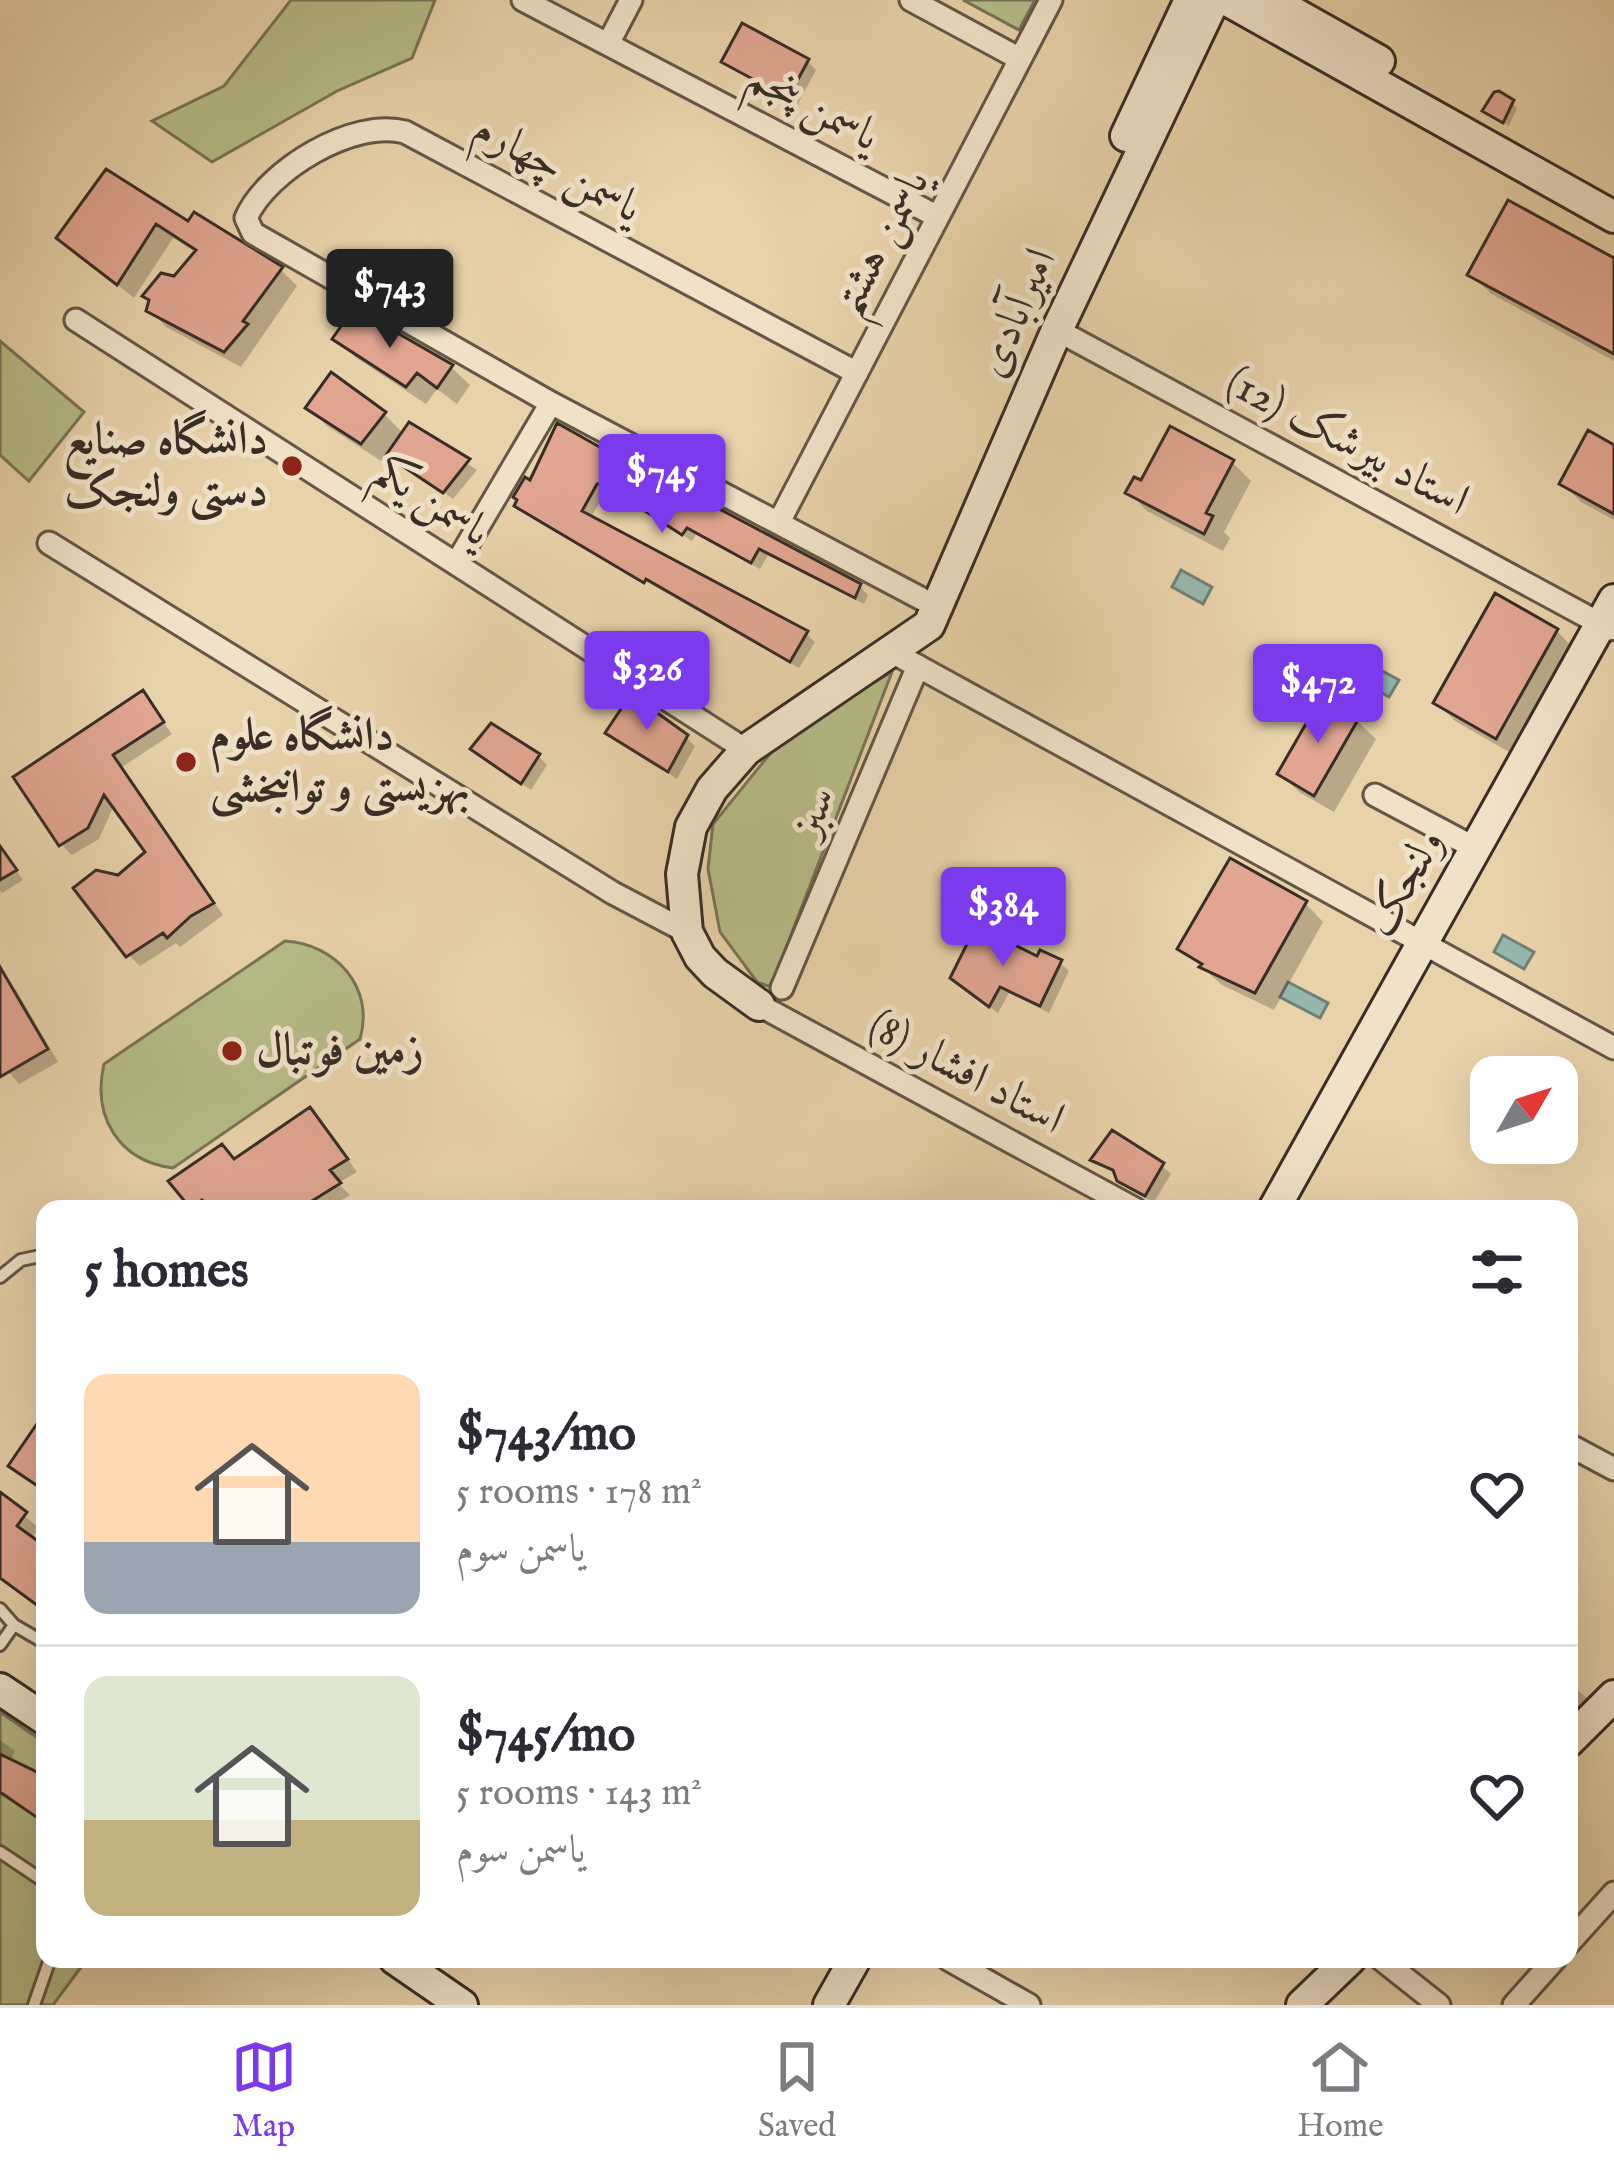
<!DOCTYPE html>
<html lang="en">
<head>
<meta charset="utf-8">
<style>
	:root { --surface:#fff; --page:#f2f2f3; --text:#2b2b33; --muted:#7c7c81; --line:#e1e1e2; --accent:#7c3aed }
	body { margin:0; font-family:"IM FELL English",Amiri,serif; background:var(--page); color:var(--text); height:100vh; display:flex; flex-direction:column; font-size:45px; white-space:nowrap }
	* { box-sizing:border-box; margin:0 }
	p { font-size:39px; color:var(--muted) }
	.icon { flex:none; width:66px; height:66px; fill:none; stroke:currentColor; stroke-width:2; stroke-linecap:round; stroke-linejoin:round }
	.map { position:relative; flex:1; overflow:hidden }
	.details { position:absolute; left:36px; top:1200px; width:1542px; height:768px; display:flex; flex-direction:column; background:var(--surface); border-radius:24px; box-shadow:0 12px 48px #0002 }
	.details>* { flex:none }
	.needle { width:78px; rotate:51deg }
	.buttons { position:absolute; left:1470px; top:1056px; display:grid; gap:24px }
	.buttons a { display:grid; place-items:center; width:108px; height:108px; border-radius:24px; background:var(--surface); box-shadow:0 12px 48px #0002; font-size:60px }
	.price { position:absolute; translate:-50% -102px; padding:0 27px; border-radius:12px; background:var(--accent); color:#fff; font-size:39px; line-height:78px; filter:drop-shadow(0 3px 6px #0008) }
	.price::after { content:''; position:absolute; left:50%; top:72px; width:36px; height:27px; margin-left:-18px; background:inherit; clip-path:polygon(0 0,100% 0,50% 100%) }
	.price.selected { background:#222; color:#fff }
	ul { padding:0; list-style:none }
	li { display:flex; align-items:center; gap:36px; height:300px; padding:0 48px }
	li+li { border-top:3px solid var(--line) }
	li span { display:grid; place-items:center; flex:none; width:336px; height:240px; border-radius:24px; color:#555 }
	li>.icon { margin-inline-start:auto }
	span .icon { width:144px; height:144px; fill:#fffc; stroke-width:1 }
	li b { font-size:51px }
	h2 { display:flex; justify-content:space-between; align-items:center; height:144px; padding:0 48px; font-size:51px }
	.tab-bar { display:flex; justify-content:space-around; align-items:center; height:168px; border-top:3px solid var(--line); background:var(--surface); font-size:33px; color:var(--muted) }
	.tab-bar a { display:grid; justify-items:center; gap:6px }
	.tab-bar .selected { color:var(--accent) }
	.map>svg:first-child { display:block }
	.green { fill:#b6bc88; stroke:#777557; stroke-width:3 }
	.water { fill:#97b7ac; stroke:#718076; stroke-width:3 }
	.shadow { fill:#0003 }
	.building { fill:#e1a591; stroke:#382e26; stroke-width:3 }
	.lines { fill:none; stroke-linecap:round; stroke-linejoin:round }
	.lane-casing { stroke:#645747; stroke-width:16 }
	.street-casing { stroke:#645747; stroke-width:27 }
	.secondary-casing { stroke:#382e26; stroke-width:36 }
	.lane { stroke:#f0e2c8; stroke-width:10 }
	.street { stroke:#f0e2c8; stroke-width:21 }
	.secondary { stroke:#f0e2c8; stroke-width:30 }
	.poi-dot { fill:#8f2418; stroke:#f0e2c8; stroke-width:4.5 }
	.labels { text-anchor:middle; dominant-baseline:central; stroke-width:10; stroke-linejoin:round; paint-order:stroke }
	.street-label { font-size:45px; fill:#382e26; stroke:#f0e2c8 }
	.poi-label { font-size:45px; font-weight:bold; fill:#382e26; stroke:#f0e2c8; text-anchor:start }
</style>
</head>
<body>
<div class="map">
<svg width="1614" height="2005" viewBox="0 0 1614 2005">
	<rect width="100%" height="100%" fill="#e8d2aa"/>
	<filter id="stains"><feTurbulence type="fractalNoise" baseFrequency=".00167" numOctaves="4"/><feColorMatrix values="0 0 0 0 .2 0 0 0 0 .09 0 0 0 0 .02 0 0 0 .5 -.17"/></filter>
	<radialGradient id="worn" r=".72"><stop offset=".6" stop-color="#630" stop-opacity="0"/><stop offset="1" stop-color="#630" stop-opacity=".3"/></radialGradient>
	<path class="green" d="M 291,0 L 435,0 L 412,58 L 337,91 L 212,162 L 152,121 L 224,86 Z
		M 963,0 L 1035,0 L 1019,30 Z
		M 0,341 L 84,412 L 29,481 L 0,455 Z
		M 892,672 L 771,987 L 757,982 L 720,932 L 708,869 L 713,824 L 778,744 L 828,709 Z
		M 285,941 C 336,944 375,988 360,1039 L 173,1168 C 118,1161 92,1116 104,1064 Z
		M 0,1712 L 45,1743 L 45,1959 L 87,1959 L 53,2005 L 0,2005 Z"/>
	<path class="water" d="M 1181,570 L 1212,587 L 1203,604 L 1172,587 Z
		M 1364,661 L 1399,680 L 1389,697 L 1355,677 Z
		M 1503,935 L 1534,952 L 1524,969 L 1494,952 Z
		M 1288,982 L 1328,1003 L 1320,1018 L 1280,997 Z"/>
	<path class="shadow" d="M 807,61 L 816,70 L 798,104 L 734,70 L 725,62 Z
		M 1512,103 L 1517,108 L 1509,126 L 1491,116 Z
		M 106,173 L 189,225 L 281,270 L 297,286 L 241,367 L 166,327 L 150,310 L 197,253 L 173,238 L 134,298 L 59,238 Z
		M 1614,261 L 1614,361 L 1490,293 L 1471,274 Z
		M 336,339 L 451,367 L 470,385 L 457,404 L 437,389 L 426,404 L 355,357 Z
		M 331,376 L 384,414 L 404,434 L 410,426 L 477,470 L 453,499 L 387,452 L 381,461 L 327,426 L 309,407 Z
		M 558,427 L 709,512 L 859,586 L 868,595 L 864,604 L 768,555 L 760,569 L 696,534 L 692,541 L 614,490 L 606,492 L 590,519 L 806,633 L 815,642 L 799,668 L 526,514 L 517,506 Z
		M 1614,444 L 1614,520 L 1581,502 L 1563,484 Z
		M 1232,462 L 1251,481 L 1224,532 L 1230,538 L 1223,551 L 1147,511 L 1129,492 L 1142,484 Z
		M 1557,631 L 1575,650 L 1516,756 L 1455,721 L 1437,703 Z
		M 142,694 L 172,734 L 122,767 L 223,915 L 180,947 L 176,943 L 140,966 L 129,955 L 119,879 L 149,852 L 114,805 L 99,839 L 72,855 L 61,844 Z
		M 1323,700 L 1357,721 L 1376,739 L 1334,812 L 1299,792 L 1280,773 Z
		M 609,733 L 686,737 L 695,746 L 677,779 Z
		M 538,756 L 547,765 L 531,790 L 483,757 Z
		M 0,847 L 23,880 L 2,893 L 0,891 Z
		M 1305,903 L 1323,922 L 1274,1010 L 1222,985 L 1180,948 Z
		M 1039,960 L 1060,963 L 1069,971 L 1049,1013 L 1009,993 L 998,1013 L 962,986 Z
		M 4,979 L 16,990 L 58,1062 L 19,1084 L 0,1062 L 0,982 Z
		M 321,1122 L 357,1172 L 338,1183 L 350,1195 L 328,1209 L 195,1209 L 172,1182 L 235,1162 Z
		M 1094,1159 L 1162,1166 L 1171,1174 L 1154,1202 L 1130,1190 L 1118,1175 Z
		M 0,1496 L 39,1528 L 31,1539 L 45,1550 L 45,1611 L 0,1577 Z
		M 1569,1684 L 1590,1700 L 1569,1728 Z
		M 0,1740 L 15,1751 L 10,1762 L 45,1780 L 45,1823 L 0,1795 Z"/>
	<path class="building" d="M 742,23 L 809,59 L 788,98 L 721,62 Z
		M 1499,91 L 1514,100 L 1503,123 L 1482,111 L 1494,92 Z
		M 106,169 L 188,221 L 194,212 L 283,267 L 243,321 L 248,324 L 224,352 L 146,311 L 149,300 L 142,296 L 161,273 L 174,276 L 196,250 L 156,224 L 117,285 L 56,238 Z
		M 1508,200 L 1614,258 L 1614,354 L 1467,275 Z
		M 354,308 L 453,365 L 437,388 L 417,373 L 406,387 L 332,339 Z
		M 331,372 L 386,412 L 361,444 L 305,408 Z
		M 409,422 L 470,459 L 443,493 L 386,455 Z
		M 557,423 L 708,508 L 710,504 L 861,584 L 855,598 L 759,549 L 751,563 L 687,528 L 682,535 L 602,483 L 597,484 L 582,511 L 808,631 L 790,662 L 646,579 L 644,583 L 514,506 L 517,500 L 513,497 L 525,477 L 530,480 Z
		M 1170,426 L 1234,460 L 1206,513 L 1213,516 L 1204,534 L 1125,493 L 1134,477 L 1141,480 Z
		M 1588,430 L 1614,445 L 1614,514 L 1559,484 Z
		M 1495,593 L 1558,629 L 1496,739 L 1433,703 Z
		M 143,690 L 164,722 L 113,755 L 214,903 L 191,916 L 167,938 L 163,933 L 126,957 L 73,888 L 96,870 L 118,875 L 145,852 L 104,795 L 88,828 L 59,846 L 13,777 Z
		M 631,694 L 688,735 L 668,772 L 605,733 Z
		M 1322,696 L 1359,718 L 1314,796 L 1277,774 Z
		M 491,723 L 540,754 L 521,784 L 470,749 Z
		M 0,846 L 17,870 L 0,880 Z
		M 1230,858 L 1307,901 L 1255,993 L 1199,967 L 1202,964 L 1177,949 Z
		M 976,926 L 1037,956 L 1040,950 L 1062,960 L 1040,1006 L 1000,987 L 989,1007 L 950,978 Z
		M 0,967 L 48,1049 L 0,1077 Z
		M 310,1107 L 348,1159 L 330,1170 L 341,1183 L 299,1209 L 210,1209 L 202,1200 L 191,1209 L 168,1181 L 222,1144 L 234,1159 Z
		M 1112,1130 L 1164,1163 L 1145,1196 L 1117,1181 L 1113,1170 L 1090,1160 Z
		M 45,1412 L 45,1491 L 8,1466 Z
		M 0,1492 L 27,1512 L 17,1526 L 45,1546 L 45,1611 L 0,1578 Z
		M 0,1754 L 45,1776 L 45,1823 L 0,1792 Z"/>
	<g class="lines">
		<defs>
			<path id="lane" d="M 0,1277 L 21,1260 L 45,1255
				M 0,1609 L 14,1625 L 45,1643
				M 0,1645 L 14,1625
				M 0,1852 L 45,1882
				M 34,2005 L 50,1959"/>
			<path id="street" d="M 523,0 L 938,217
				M 911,0 L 1020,59
				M 608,44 L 631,0
				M 76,320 L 746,750
				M 1057,330 L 1610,629
				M 857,373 L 405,132 C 354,118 267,170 246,218 L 253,233 L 551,403 L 922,599
				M 779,522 L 1051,0
				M 49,543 L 613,893 L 687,932
				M 456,564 L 551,403
				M 892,652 L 1614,1048
				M 1375,795 L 1475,848
				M 782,988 L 918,666
				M 759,1005 L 1135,1209
				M 1569,1445 L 1614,1469
				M 1569,1943 L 1614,1893
				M 948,1959 L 1029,2005
				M 1381,1959 L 1439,2005
				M 1514,2005 L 1555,1959"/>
			<path id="secondary" d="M 1227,0 L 1614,217
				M 1271,0 L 1379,61
				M 1126,136 L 1190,0
				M 759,1005 L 715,973 L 700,957 L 687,932 L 682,874 L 691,827 L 712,789 L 746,750 L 929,625 L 1057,330 L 1214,0
				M 1274,1209 L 1614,600
				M 0,1689 L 45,1719
				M 1569,1741 L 1614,1696
				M 395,1959 L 462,2005
				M 829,2005 L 855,1959
				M 1302,2005 L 1350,1959"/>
		</defs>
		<use href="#lane" class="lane-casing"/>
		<use href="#street" class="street-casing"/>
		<use href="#secondary" class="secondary-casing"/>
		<use href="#lane" class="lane"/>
		<use href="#street" class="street"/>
		<use href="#secondary" class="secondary"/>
	</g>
	<g class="poi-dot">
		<circle cx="292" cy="466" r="12"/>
		<circle cx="186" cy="762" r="12"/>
		<circle cx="232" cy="1051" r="12"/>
	</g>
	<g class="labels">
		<g class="street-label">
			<text transform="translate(813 107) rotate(28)">یاسمن پنجم</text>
			<text transform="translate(557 169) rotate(28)">یاسمن چهارم</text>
			<text transform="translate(881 243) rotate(-62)">یاسمن هشتم</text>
			<text transform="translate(1017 313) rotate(-66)">امیرآبادی</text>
			<text transform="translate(1347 442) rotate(28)">استاد بیرشک (12)</text>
			<text transform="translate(432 502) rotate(33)">یاسمن یکم</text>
			<text transform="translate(814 812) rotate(-67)">سبز</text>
			<text transform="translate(1405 883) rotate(-61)">ولنجک</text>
			<text transform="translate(966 1073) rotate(28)">استاد افشار (8)</text>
		</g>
		<g class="poi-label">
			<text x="268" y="440" text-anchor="end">دانشگاه صنایع<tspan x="268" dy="52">دستى ولنجک</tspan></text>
			<text x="210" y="736">دانشگاه علوم<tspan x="210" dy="52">بهزیستی و توانبخشی</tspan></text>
			<text x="256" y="1051">زمین فوتبال</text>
		</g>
	</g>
	<rect width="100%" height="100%" filter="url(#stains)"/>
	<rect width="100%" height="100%" fill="url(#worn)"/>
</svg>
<div class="buttons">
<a><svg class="needle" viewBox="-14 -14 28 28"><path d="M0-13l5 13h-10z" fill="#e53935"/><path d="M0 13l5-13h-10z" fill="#7c7c81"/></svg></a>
</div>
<b class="price selected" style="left:390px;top:351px">$743</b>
<b class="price" style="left:662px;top:536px">$745</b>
<b class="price" style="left:647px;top:733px">$326</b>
<b class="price" style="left:1318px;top:746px">$472</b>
<b class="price" style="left:1003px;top:969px">$384</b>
<section class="details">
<h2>5 homes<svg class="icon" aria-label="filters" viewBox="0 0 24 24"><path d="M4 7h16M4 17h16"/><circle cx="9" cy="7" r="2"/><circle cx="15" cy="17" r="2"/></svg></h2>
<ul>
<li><span style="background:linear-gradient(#ffd9b3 70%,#9aa5b1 0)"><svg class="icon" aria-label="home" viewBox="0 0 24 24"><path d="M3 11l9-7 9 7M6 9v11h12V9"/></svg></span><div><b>$743/mo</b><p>5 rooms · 178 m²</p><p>یاسمن سوم</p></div><svg class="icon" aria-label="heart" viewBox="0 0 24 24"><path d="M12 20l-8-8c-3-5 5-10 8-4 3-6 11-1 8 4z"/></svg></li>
<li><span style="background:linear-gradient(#dfe7d0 60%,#c2b280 0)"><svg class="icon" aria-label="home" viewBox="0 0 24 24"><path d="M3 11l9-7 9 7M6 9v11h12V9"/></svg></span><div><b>$745/mo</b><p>5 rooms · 143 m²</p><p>یاسمن سوم</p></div><svg class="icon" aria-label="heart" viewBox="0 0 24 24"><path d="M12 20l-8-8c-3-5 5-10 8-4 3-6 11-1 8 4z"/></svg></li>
</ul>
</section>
</div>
<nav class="tab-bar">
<a class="selected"><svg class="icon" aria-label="map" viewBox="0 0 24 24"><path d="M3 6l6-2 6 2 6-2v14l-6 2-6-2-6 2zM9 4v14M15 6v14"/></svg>Map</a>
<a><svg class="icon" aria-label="saved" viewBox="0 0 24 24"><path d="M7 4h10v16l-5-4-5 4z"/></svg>Saved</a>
<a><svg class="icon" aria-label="home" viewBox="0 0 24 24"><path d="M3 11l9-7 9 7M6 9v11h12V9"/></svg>Home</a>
</nav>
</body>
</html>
